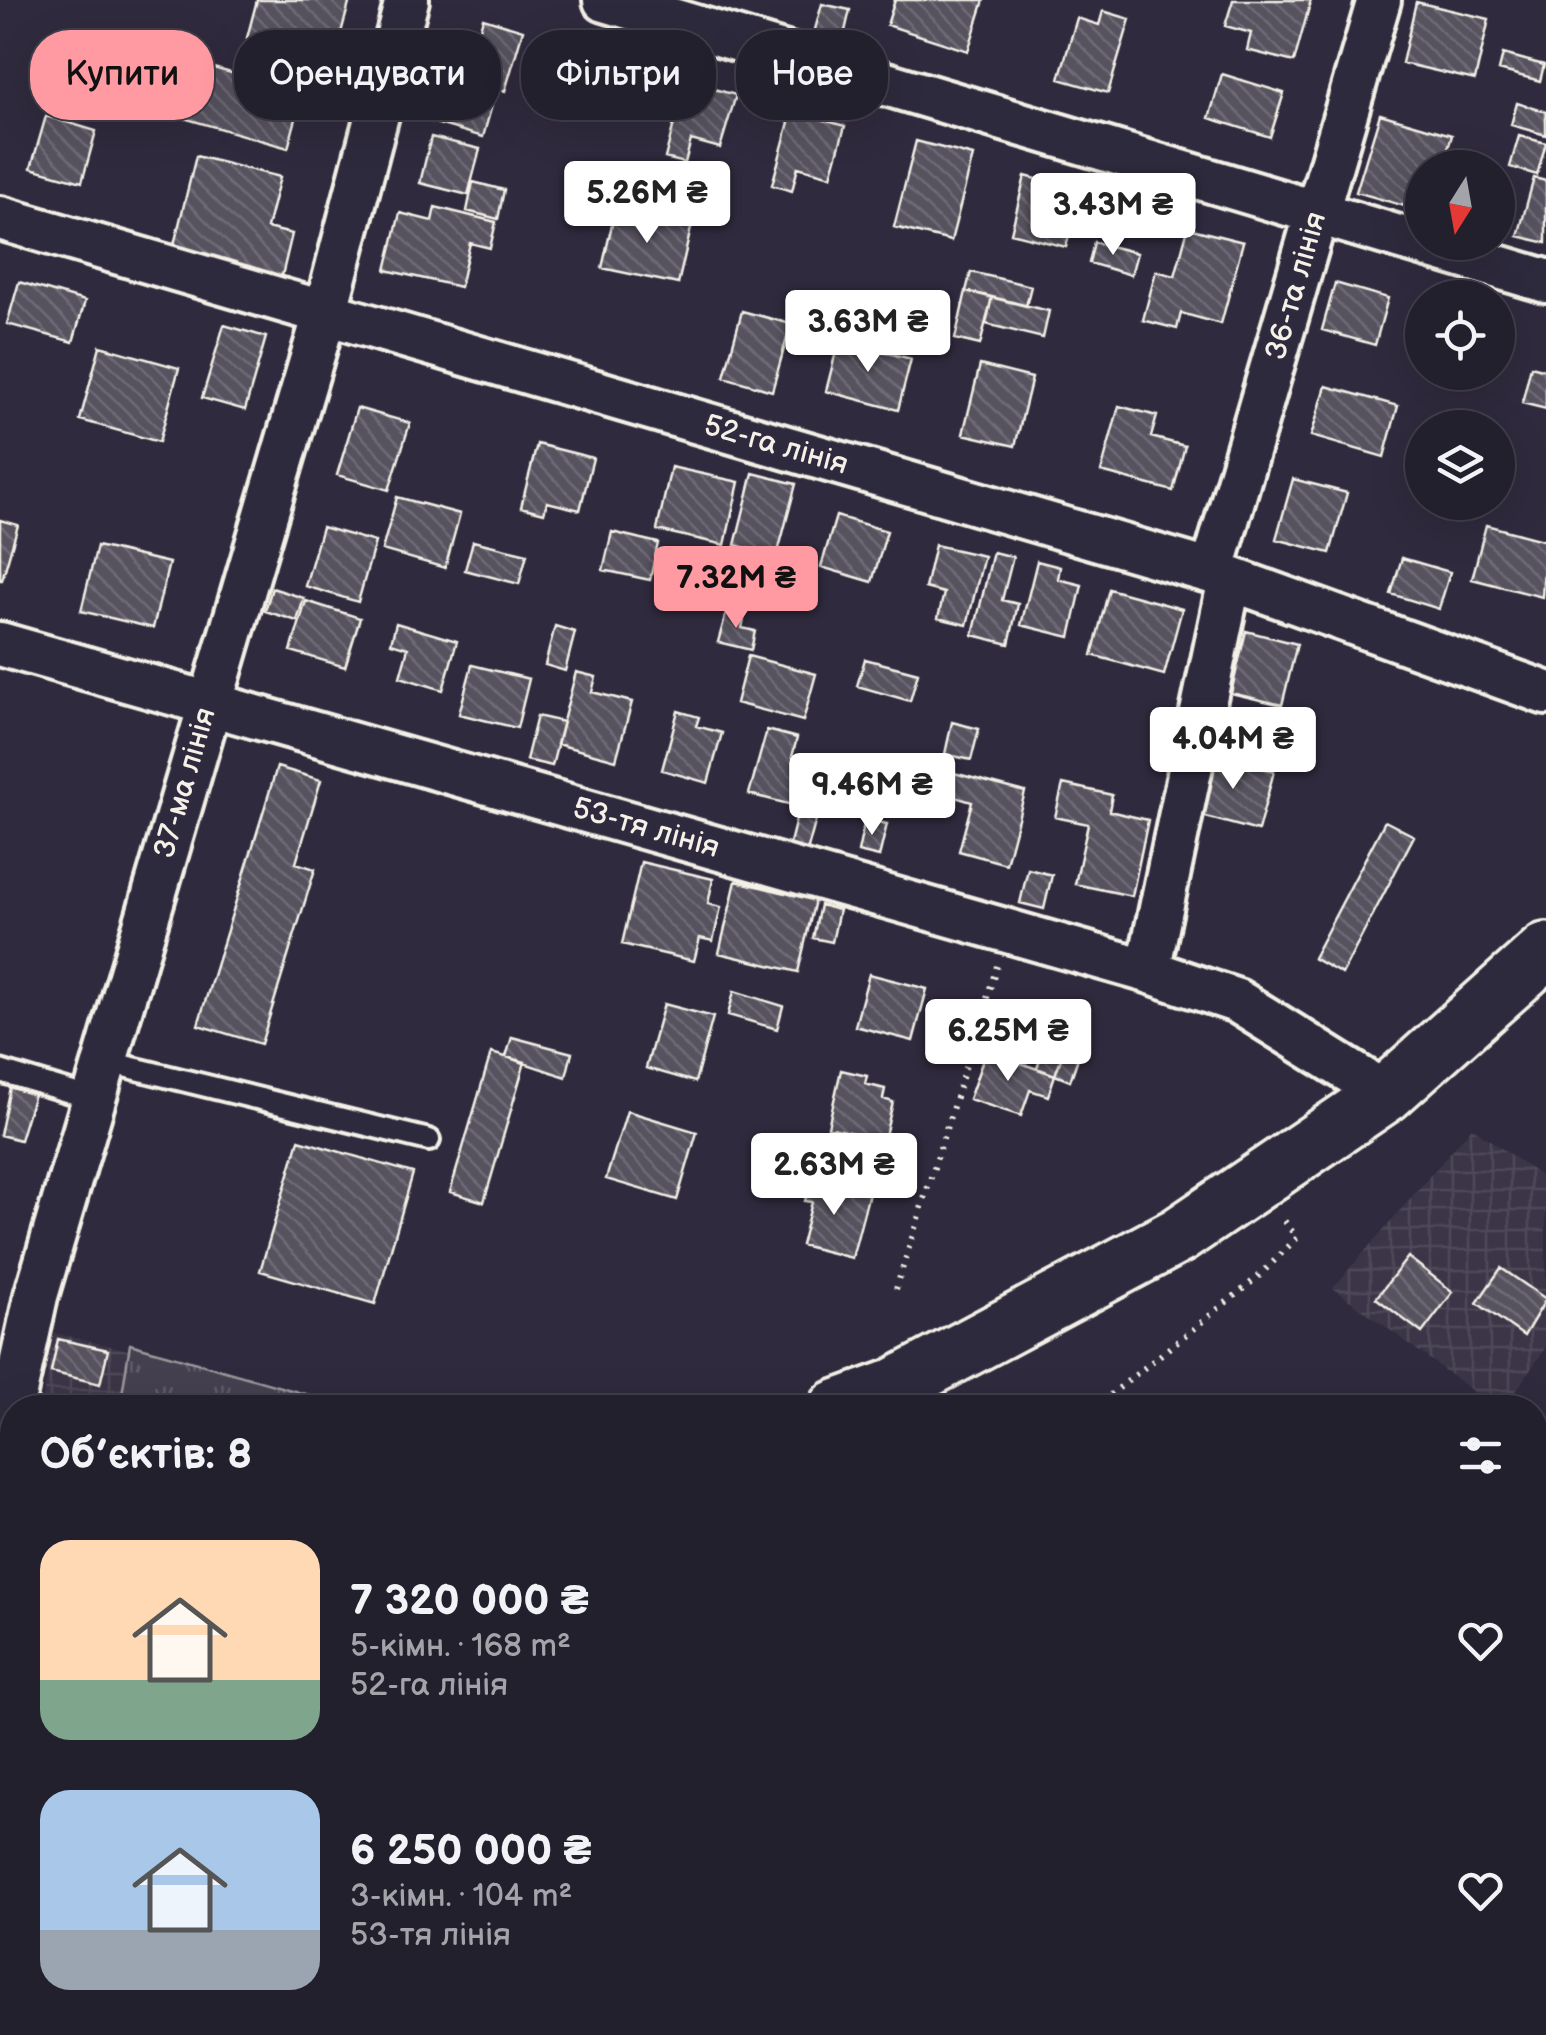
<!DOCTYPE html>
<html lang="uk">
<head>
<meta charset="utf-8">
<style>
	:root { --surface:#23202e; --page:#2f2d3a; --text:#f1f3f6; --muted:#a3a3aa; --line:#403e4a; --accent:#ff9aa2 }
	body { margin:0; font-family:"Balsamiq Sans",sans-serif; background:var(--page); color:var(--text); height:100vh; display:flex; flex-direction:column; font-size:38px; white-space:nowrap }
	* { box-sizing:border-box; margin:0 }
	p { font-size:32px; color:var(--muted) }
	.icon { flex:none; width:55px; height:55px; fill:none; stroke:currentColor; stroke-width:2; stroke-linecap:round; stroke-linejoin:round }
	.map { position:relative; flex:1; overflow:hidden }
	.side { position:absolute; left:0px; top:1395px; width:1548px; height:640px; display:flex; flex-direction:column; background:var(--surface); border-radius:40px 40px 0 0; box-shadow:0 10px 40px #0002,0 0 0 2px var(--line) }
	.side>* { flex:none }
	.hud { position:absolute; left:30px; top:30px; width:1000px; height:90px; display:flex; gap:20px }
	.needle { width:65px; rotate:191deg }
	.controls { position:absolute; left:1405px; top:150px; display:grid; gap:20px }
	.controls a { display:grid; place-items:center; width:110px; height:110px; border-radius:50%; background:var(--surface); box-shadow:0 10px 40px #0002,0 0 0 2px var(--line); font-size:50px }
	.price { position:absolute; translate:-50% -85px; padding:0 22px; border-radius:10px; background:#fff; color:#222; font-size:32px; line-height:65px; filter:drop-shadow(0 2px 5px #0008) }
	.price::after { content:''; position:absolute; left:50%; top:60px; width:30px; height:22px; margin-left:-15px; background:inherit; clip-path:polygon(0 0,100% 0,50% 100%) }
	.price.on { background:var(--accent); color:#111 }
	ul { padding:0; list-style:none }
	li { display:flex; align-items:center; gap:30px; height:250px; padding:0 40px }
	li span { display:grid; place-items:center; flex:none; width:280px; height:200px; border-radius:30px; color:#555 }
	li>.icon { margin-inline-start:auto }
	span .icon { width:120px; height:120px; fill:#fffc; stroke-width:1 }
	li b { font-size:42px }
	h2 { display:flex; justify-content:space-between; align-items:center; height:120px; padding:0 40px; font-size:42px }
	.tag { padding:0 35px; border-radius:40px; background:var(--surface); box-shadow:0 10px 40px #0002,0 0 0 2px var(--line); font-size:35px; line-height:90px }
	.tag.on { background:var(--accent); color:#111 }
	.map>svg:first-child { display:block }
	.industrial { fill:url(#industrial-grid) }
	.grass { fill:url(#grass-tufts); stroke:#9c989c; stroke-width:2.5 }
	.building { fill:url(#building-back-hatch); stroke:#f4f1e8; stroke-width:2.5 }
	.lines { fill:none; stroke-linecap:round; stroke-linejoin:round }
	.service-casing { stroke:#f4f1e8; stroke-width:28 }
	.minor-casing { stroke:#f4f1e8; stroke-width:50 }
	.tertiary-casing { stroke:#f4f1e8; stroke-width:60 }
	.trunk-casing { stroke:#f4f1e8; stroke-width:62 }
	.path { stroke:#f4f1e8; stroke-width:6; stroke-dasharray:2.5 8; stroke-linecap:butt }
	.service { stroke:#2f2a3d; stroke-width:20 }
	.minor { stroke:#2f2a3d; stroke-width:42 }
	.tertiary { stroke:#2f2a3d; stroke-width:52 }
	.trunk { stroke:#2f2a3d; stroke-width:55 }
	.labels { text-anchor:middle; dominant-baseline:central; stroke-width:8; stroke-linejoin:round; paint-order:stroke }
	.street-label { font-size:30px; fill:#f4f1e8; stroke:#2f2a3d }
</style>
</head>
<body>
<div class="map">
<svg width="1546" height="2035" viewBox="0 0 1546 2035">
	<defs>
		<pattern id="industrial-grid" width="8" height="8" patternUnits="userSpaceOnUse" patternTransform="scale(2.5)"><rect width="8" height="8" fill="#3b3647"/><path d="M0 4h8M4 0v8" fill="none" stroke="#4e4a59"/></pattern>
		<pattern id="grass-tufts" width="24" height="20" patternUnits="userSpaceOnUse" patternTransform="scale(2.5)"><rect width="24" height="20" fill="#454050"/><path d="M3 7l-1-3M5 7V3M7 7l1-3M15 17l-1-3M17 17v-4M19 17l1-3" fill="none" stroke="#605c69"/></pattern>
		<pattern id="building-back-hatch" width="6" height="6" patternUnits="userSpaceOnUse" patternTransform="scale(2.5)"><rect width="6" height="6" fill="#56525f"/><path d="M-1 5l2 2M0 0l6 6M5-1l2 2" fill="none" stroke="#6f6b76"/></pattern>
	</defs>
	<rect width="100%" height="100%" fill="#2f2a3d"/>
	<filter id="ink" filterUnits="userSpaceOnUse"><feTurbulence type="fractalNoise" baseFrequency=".01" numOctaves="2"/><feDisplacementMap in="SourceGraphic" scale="20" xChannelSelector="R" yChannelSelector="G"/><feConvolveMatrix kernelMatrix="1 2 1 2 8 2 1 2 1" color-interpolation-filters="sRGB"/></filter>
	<g filter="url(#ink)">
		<path class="industrial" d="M 1472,1127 L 1546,1180 L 1546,1347 L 1505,1407 L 1494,1407 L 1333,1288 Z
			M 54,1333 L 128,1350 L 120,1407 L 41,1408 Z"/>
		<path class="grass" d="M 130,1344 L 351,1407 L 120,1407 Z
			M 0,1812 L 12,1813 L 12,2022 L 371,2022 L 380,2035 L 0,2035 Z"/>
		<path class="building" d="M 257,0 L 350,0 L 333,62 L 247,38 Z
			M 895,0 L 984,0 L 968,51 L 887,25 Z
			M 1233,0 L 1311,0 L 1294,62 L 1247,50 L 1251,33 L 1225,26 Z
			M 1416,2 L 1489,19 L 1475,80 L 1402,63 Z
			M 822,4 L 850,10 L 842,44 L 813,37 Z
			M 1103,11 L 1130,19 L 1108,93 L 1059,79 L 1077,18 L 1099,25 Z
			M 483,18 L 523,30 L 505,91 L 450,74 L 464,28 L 479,32 Z
			M 1503,54 L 1544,65 L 1540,81 L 1499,70 Z
			M 167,55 L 303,93 L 288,148 L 152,109 Z
			M 297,55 L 354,72 L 348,94 L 291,77 Z
			M 1222,74 L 1284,93 L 1270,137 L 1209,118 Z
			M 685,81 L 736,95 L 720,148 L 691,140 L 685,163 L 665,158 Z
			M 431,87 L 492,105 L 483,137 L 421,119 Z
			M 1517,103 L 1546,112 L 1546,135 L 1511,125 Z
			M 792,111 L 845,126 L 831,176 L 798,167 L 792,191 L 772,185 Z
			M 1380,114 L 1452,135 L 1442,168 L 1422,168 L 1422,182 L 1417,180 L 1408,207 L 1356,192 Z
			M 46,116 L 96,131 L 82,182 L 31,168 Z
			M 1519,136 L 1546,143 L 1537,175 L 1510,167 Z
			M 431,137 L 480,149 L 468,195 L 420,183 Z
			M 916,141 L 973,156 L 951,241 L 894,227 Z
			M 196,156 L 280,177 L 267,228 L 292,234 L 281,280 L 172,253 Z
			M 1025,176 L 1080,190 L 1066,247 L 1011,233 Z
			M 1534,178 L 1546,181 L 1546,243 L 1518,236 Z
			M 473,182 L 504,190 L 498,219 L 467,211 Z
			M 435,207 L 496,222 L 490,248 L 470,243 L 460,287 L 386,270 L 400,213 L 432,221 Z
			M 616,207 L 692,224 L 678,284 L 602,268 Z
			M 1188,228 L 1243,242 L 1221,324 L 1181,313 L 1177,329 L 1143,320 L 1156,271 L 1175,276 Z
			M 1094,242 L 1137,253 L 1131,275 L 1089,263 Z
			M 971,272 L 1031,286 L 1026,306 L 966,291 Z
			M 19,282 L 85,301 L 73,342 L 7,324 Z
			M 1335,283 L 1388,298 L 1375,345 L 1322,330 Z
			M 966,291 L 992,297 L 980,345 L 955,339 Z
			M 992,297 L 1049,311 L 1043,338 L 986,324 Z
			M 742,311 L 791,324 L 772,391 L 724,377 Z
			M 224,325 L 266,337 L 245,410 L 202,398 Z
			M 839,340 L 911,359 L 898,410 L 826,391 Z
			M 100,346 L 179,368 L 159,442 L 80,420 Z
			M 980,365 L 1032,378 L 1015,446 L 963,434 Z
			M 1531,366 L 1546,370 L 1546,409 L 1522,403 Z
			M 1326,386 L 1398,406 L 1384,457 L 1311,436 Z
			M 1119,406 L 1157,416 L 1151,437 L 1185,446 L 1173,491 L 1101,472 Z
			M 357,408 L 410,423 L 389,490 L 337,475 Z
			M 537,444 L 593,458 L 580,510 L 547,502 L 544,513 L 521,507 Z
			M 671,467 L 739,482 L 725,545 L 657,530 Z
			M 753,473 L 796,484 L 777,556 L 735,545 Z
			M 1293,479 L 1347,493 L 1330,553 L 1276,539 Z
			M 397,497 L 460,514 L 445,568 L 382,550 Z
			M 836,516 L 887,531 L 872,582 L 821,567 Z
			M 0,520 L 18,525 L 2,580 L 0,580 Z
			M 1486,525 L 1546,541 L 1542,597 L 1472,579 Z
			M 322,527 L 375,542 L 358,602 L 305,586 Z
			M 612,532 L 658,543 L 650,580 L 603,570 Z
			M 473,541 L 527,554 L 519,584 L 465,570 Z
			M 935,545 L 984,556 L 967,625 L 938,618 L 944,593 L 925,588 Z
			M 97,546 L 169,563 L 153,628 L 81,611 Z
			M 993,552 L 1013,557 L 1002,600 L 1018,604 L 1009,644 L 973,635 Z
			M 1402,558 L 1450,572 L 1439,609 L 1391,594 Z
			M 1037,561 L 1060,567 L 1058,579 L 1082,585 L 1070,637 L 1021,625 Z
			M 272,588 L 304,598 L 297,621 L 265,611 Z
			M 1109,589 L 1182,609 L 1164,675 L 1092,655 Z
			M 306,601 L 360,618 L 345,667 L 291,651 Z
			M 727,610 L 745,614 L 742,628 L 755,631 L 751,650 L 718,642 Z
			M 396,623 L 457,641 L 443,690 L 400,677 L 408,648 L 391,643 Z
			M 555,626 L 575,632 L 565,671 L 545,665 Z
			M 1246,631 L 1297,644 L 1282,705 L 1231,693 Z
			M 748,656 L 816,674 L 803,721 L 736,703 Z
			M 865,659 L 918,673 L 910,701 L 857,686 Z
			M 472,665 L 529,679 L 517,728 L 459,714 Z
			M 576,672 L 596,677 L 592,692 L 632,702 L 616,760 L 557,744 Z
			M 678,711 L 699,717 L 696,726 L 722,733 L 708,783 L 662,770 Z
			M 537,716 L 563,722 L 552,766 L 526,760 Z
			M 952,722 L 979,729 L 971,760 L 945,754 Z
			M 767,730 L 797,738 L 792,757 L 824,766 L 812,810 L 749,794 Z
			M 1207,753 L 1274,771 L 1258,831 L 1191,813 Z
			M 277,767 L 321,780 L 296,863 L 315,869 L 261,1044 L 198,1025 Z
			M 954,773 L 1025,792 L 1006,864 L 959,851 L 972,802 L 948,795 Z
			M 1063,784 L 1112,795 L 1109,811 L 1148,820 L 1132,896 L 1075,884 L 1088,824 L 1055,817 Z
			M 799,807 L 818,812 L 807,852 L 789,847 Z
			M 865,819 L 887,824 L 879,857 L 858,852 Z
			M 1385,821 L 1414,836 L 1342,974 L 1313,958 Z
			M 641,862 L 713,879 L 708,904 L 721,907 L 713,941 L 700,938 L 694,961 L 622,944 Z
			M 1028,869 L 1052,875 L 1044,909 L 1020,903 Z
			M 736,881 L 815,900 L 798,972 L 719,953 Z
			M 820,905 L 839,910 L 832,942 L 813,938 Z
			M 869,974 L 927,989 L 913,1041 L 855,1026 Z
			M 734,991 L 783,1006 L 777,1029 L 728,1015 Z
			M 664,1004 L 713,1017 L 695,1082 L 646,1068 Z
			M 512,1037 L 572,1053 L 566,1077 L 506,1057 Z
			M 1044,1047 L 1063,1053 L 1055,1075 L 1037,1068 Z
			M 986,1051 L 1055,1075 L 1048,1096 L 1030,1090 L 1021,1116 L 969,1099 Z
			M 491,1053 L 525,1062 L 484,1202 L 450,1192 Z
			M 1063,1053 L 1078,1058 L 1070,1081 L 1055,1075 Z
			M 841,1070 L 867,1076 L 865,1084 L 885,1089 L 883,1099 L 893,1102 L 884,1140 L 828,1127 Z
			M 10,1087 L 34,1094 L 20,1140 L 0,1135 Z
			M 627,1111 L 697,1132 L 677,1200 L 606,1179 Z
			M 299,1140 L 413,1173 L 375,1304 L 260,1271 Z
			M 811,1178 L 869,1193 L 852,1258 L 801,1245 L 812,1202 L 805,1201 Z
			M 1408,1257 L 1453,1292 L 1422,1333 L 1376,1298 Z
			M 1501,1268 L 1546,1299 L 1524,1336 L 1477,1303 Z
			M 58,1339 L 108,1350 L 100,1384 L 51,1372 Z
			M 1535,1940 L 1546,1948 L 1546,2035 L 1523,2022 L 1535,2022 Z"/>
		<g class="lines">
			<defs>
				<path id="service" d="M 104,1061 L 429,1140
					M 0,1071 L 93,1099
					M 0,1645 L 12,1646"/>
				<path id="minor" d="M 605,0 L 1546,281
					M 0,218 L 1212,572 L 1546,693
					M 1212,572 L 1379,0
					M 0,644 L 1148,971 L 1237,1001 L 1386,1094
					M 1148,971 L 1230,579
					M 5,1573 L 9,1420 L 36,1296 L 325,314 L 407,0"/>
				<path id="tertiary" d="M 634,2035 L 637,2022"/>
				<path id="trunk" d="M 837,1408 L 892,1388 L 1179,1235 L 1386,1094 L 1546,951
					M 0,1573 L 12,1573"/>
			</defs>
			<use href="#service" class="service-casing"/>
			<use href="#minor" class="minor-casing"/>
			<use href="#tertiary" class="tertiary-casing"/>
			<use href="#trunk" class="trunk-casing"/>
			<path class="path" d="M 896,1289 L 997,966
				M 1094,1408 L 1258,1277 L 1297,1238 L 1283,1219"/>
			<use href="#service" class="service"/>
			<use href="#minor" class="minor"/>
			<use href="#tertiary" class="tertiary"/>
			<use href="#trunk" class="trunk"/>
		</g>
	</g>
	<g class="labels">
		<g class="street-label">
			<text transform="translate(1296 286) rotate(-74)">36-та лінія</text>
			<text transform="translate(776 445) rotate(16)">52-га лінія</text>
			<text transform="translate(185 783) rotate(-74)">37-ма лінія</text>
			<text transform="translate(646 828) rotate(16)">53-тя лінія</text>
		</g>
	</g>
</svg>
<div class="controls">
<a><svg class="needle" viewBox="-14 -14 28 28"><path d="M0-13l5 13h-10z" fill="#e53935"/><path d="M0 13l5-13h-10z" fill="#a3a3aa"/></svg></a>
<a><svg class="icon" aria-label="locate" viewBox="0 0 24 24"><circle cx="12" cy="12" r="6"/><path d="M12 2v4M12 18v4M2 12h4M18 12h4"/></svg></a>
<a><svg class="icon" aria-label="layers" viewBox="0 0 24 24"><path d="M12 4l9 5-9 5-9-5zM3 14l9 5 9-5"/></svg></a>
</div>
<b class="price" style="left:647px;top:246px">5.26M ₴</b>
<b class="price" style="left:1113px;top:258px">3.43M ₴</b>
<b class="price" style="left:868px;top:375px">3.63M ₴</b>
<b class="price on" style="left:736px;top:631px">7.32M ₴</b>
<b class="price" style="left:1233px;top:792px">4.04M ₴</b>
<b class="price" style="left:872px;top:838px">9.46M ₴</b>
<b class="price" style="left:1008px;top:1084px">6.25M ₴</b>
<b class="price" style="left:834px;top:1218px">2.63M ₴</b>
<div class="hud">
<a class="tag on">Купити</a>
<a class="tag">Орендувати</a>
<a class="tag">Фільтри</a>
<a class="tag">Нове</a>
</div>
<section class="side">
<h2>Об’єктів: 8<svg class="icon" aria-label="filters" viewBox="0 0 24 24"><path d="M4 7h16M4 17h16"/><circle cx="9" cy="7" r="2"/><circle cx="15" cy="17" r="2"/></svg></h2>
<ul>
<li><span style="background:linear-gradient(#ffd9b3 70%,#7fa58c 0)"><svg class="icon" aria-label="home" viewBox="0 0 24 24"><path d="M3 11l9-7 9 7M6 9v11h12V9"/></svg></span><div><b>7 320 000 ₴</b><p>5-кімн. · 168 m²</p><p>52-га лінія</p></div><svg class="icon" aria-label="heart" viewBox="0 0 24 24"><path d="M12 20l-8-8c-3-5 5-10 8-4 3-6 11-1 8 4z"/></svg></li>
<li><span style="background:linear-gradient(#a9c7e8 70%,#9aa5b1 0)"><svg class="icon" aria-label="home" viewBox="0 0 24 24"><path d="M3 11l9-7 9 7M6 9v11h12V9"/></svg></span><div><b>6 250 000 ₴</b><p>3-кімн. · 104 m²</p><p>53-тя лінія</p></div><svg class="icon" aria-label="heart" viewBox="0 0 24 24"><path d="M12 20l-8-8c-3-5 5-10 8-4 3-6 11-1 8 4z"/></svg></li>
</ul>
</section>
</div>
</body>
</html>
